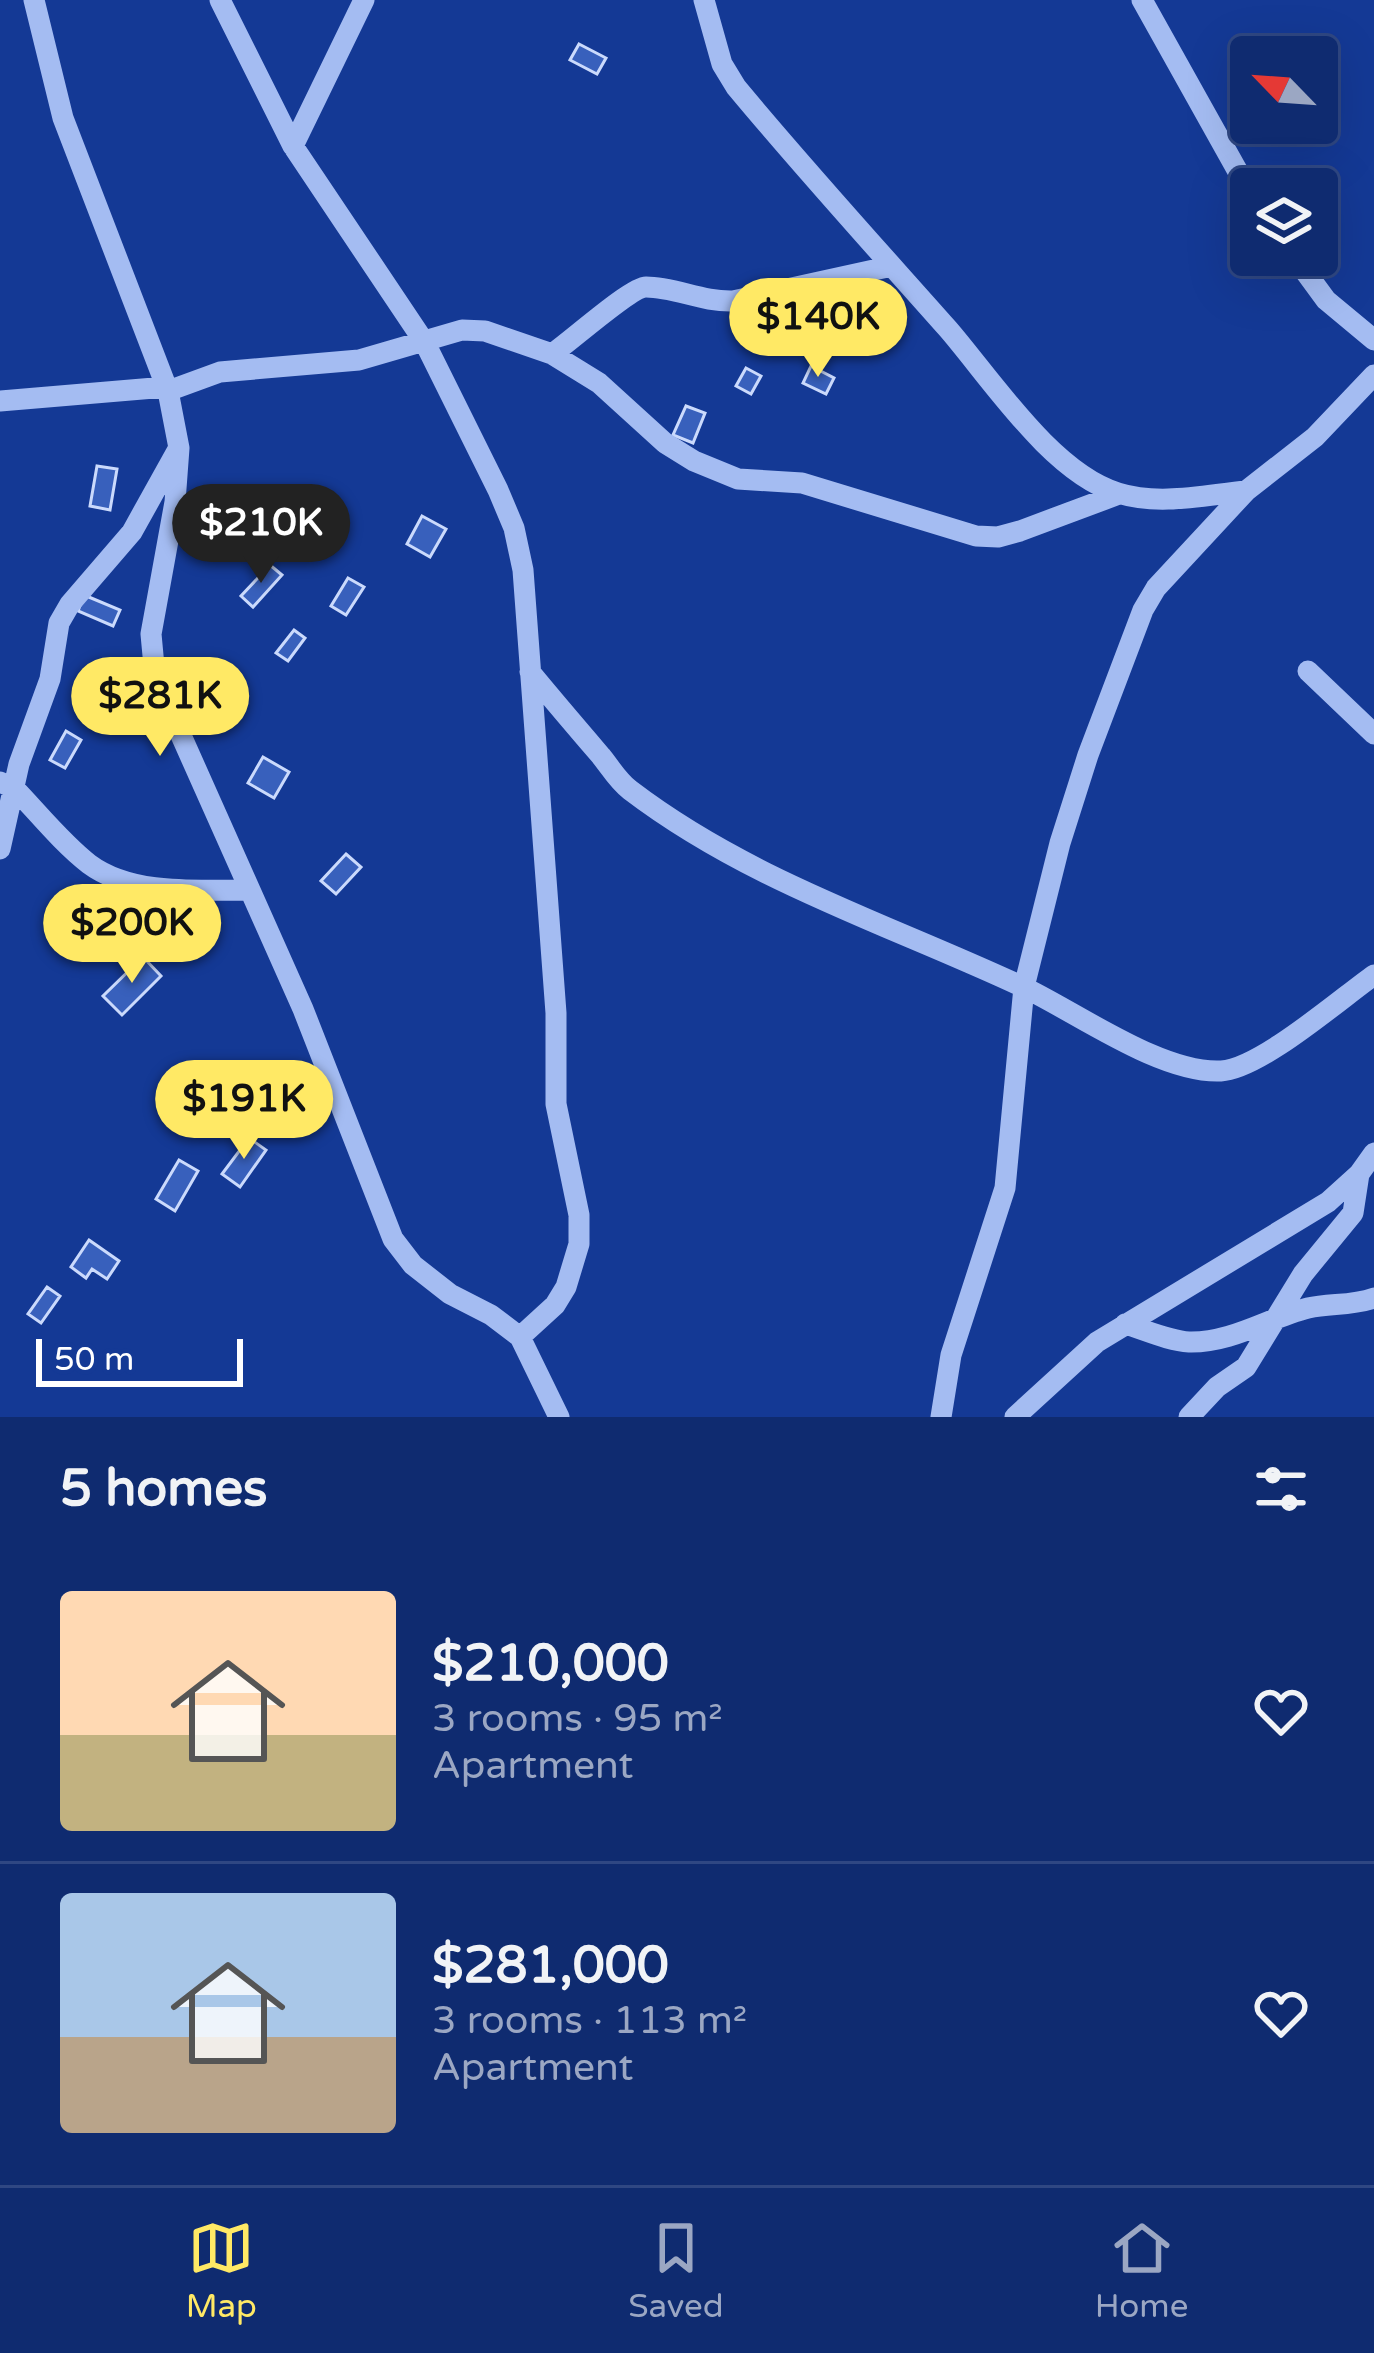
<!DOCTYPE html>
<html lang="en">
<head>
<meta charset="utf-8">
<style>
	:root { --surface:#0f2b70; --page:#1d3778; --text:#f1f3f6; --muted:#9ba7c3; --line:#2f4783; --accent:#ffe965 }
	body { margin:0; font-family:"Varela Round",sans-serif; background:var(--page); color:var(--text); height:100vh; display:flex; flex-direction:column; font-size:45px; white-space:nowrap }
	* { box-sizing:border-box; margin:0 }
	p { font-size:39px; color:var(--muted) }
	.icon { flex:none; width:66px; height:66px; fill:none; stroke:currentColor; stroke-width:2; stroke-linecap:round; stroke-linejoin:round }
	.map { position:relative; height:1417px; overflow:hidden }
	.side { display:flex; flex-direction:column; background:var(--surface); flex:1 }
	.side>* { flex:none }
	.needle { width:78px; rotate:295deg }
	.buttons { position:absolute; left:1230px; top:36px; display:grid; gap:24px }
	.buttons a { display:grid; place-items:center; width:108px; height:108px; border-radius:12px; background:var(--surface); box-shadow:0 12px 48px #0002,0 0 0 3px var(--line); font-size:60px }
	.scale { position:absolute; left:36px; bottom:30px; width:207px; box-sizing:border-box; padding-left:12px; border:6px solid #fff; border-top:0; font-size:33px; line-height:42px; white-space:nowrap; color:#fff; -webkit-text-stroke:9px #143995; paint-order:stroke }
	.price { position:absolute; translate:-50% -102px; padding:0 27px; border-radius:42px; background:var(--accent); color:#111; font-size:39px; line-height:78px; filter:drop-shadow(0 3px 6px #0008) }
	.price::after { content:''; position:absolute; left:50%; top:72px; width:36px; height:27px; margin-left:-18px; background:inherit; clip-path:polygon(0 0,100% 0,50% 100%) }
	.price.current { background:#222; color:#fff }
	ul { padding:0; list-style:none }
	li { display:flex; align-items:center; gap:36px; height:300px; padding:0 60px }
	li+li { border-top:3px solid var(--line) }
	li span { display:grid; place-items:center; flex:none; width:336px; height:240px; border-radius:12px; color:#555 }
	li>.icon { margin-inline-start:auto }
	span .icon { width:144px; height:144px; fill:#fffc; stroke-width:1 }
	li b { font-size:51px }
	h2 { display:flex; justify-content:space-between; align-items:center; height:144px; padding:0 60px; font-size:51px }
	.dock { display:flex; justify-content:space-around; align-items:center; height:168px; border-top:3px solid var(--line); background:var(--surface); font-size:33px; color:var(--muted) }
	.dock a { display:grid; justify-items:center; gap:6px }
	.dock .current { color:var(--accent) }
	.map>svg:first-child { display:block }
	.building { fill:#3860bc; stroke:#cbdafc; stroke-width:3 }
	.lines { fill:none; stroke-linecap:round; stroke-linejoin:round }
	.minor { stroke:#a4bcf2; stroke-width:21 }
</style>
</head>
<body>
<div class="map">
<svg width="1374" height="1417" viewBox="0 0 1374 1417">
	<rect width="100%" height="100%" fill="#143995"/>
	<path class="building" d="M 579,44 L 606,58 L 597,74 L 570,60 Z
		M 811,366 L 834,378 L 826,394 L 803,383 Z
		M 746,368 L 761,376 L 751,394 L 736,386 Z
		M 686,406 L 705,413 L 693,443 L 673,435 Z
		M 97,466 L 117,469 L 110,510 L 90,506 Z
		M 422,516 L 446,529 L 430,557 L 407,544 Z
		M 270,565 L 282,575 L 253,607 L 241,596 Z
		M 348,578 L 364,587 L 346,615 L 331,606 Z
		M 84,595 L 120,610 L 113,626 L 78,611 Z
		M 294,630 L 305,638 L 288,661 L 276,653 Z
		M 66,731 L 81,740 L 65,768 L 50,760 Z
		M 263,757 L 289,772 L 274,798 L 248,783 Z
		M 346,854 L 361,867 L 336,894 L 321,881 Z
		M 143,957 L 161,976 L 122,1015 L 103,996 Z
		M 249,1138 L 266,1150 L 240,1187 L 222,1174 Z
		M 179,1160 L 198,1171 L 175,1211 L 156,1199 Z
		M 89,1240 L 119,1261 L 107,1279 L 92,1269 L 86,1278 L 71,1267 Z
		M 47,1287 L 60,1296 L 41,1323 L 28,1314 Z"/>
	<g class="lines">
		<path class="minor" d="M 34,0 L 63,118 L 168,391 L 179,448 L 175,502 L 151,634 L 155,677 L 303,1009 L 393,1239 L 413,1265 L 450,1294 L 491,1315 L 520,1337 L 559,1417
			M 220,0 L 293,146 L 425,343 L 498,490 L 514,528 L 523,570 L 556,1013 L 556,1104 L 579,1215 L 579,1244 L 566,1287 L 555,1305 L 520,1337
			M 704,0 L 722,64 L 736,87 C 805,170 877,249 948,329 C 992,380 1052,473 1118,493 C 1159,506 1205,495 1246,491
			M 1142,0 L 1251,195
			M 293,146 L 364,0
			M 1293,255 L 1326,300 L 1374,340
			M 552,354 C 571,341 631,287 646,287 C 675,287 702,302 733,301 L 892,266
			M 168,391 L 220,372 L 359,360 L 462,330 L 485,331 L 552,354 L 599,383 L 665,443 L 694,461 L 738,479 L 802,483 L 976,536 L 998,537 L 1020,531 L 1119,494
			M 0,401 L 166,387
			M 1308,671 L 1374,734
			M 530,672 C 553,700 577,728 601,756 C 610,767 618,781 630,790 C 748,880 888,924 1021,986 C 1075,1011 1160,1074 1221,1071 C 1260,1069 1340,999 1374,975
			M 0,782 L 15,789 C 39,814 62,843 89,864 C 132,896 198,890 248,890
			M 0,849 L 19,764 L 50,679 L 59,623 L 70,604 L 132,532 L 177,451
			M 1125,1324 C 1145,1330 1169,1341 1189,1342 C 1232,1343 1268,1318 1308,1308 C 1330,1303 1352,1306 1374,1298
			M 941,1417 L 951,1355 L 1005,1188 L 1024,987 L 1060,843 L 1088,755 L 1143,610 L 1156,588 L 1246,491 L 1315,437 L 1374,375
			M 1015,1417 L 1097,1342 L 1328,1202 L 1359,1174 L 1374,1153
			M 1189,1417 L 1217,1387 L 1246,1367 L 1303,1274 L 1353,1213 L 1359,1174"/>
	</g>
</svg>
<div class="buttons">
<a><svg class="needle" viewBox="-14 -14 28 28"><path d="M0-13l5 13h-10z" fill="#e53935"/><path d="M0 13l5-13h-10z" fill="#9ba7c3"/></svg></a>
<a><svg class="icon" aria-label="layers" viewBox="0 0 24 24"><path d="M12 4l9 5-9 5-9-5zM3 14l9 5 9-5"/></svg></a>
</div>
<div class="scale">50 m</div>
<b class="price" style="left:818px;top:380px">$140K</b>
<b class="price current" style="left:261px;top:586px">$210K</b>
<b class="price" style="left:160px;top:759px">$281K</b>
<b class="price" style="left:132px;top:986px">$200K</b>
<b class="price" style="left:244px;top:1162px">$191K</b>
</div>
<section class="side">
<h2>5 homes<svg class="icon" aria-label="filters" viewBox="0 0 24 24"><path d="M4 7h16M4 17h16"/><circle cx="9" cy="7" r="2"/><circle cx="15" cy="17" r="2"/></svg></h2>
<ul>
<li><span style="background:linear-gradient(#ffd9b3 60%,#c2b280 0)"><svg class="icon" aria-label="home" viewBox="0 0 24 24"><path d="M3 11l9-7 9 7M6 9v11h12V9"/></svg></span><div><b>$210,000</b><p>3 rooms · 95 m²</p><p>Apartment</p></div><svg class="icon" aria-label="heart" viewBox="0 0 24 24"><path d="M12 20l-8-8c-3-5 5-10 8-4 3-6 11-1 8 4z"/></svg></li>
<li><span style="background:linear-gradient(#a9c7e8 60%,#b9a48a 0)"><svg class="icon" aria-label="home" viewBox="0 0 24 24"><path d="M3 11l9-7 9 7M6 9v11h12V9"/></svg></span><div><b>$281,000</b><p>3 rooms · 113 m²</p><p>Apartment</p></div><svg class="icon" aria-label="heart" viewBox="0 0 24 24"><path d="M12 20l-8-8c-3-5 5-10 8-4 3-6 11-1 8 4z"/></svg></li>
</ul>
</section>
<nav class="dock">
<a class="current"><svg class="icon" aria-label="map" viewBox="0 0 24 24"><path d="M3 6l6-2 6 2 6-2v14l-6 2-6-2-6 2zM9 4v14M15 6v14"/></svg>Map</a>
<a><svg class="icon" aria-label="saved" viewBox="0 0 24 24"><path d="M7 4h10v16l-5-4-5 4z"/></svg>Saved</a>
<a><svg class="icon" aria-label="home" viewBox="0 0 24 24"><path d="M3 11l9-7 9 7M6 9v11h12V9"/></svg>Home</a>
</nav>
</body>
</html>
